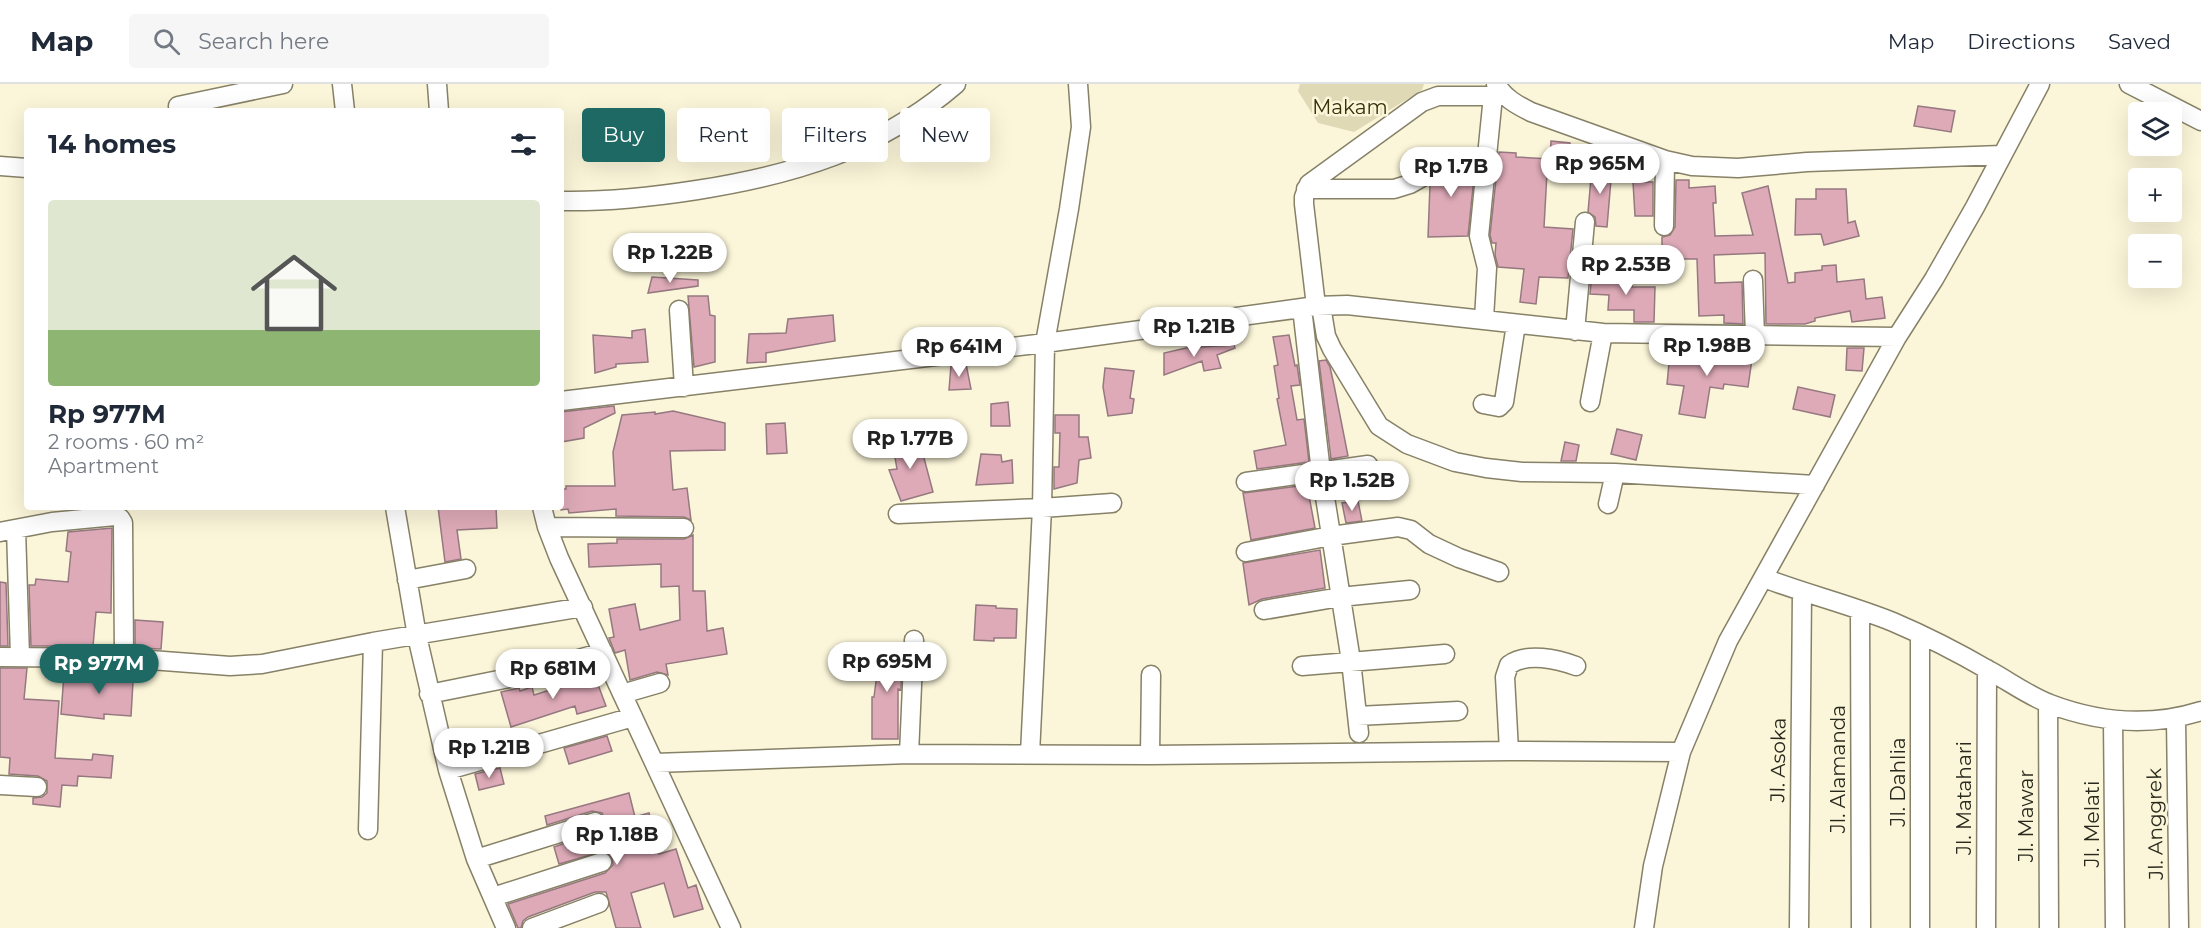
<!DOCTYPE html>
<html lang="en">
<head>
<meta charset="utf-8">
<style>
	:root { --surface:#fff; --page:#f6f6f7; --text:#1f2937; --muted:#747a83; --line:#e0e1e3; --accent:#1e6963 }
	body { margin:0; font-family:Montserrat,sans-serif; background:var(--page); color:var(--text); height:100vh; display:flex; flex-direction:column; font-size:22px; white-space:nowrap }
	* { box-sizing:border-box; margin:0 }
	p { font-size:20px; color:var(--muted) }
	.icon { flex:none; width:33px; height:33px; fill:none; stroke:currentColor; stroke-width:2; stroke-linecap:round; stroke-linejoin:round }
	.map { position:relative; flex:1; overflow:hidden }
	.details { position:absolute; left:24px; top:24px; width:540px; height:402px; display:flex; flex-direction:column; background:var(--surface); border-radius:6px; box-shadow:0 6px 24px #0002 }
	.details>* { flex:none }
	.banner { position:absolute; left:582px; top:24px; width:570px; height:54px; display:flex; gap:12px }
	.buttons { position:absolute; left:2128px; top:18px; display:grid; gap:12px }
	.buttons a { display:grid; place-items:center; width:54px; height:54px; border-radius:6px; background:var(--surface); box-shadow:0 6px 24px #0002; font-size:30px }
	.price { position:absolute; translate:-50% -51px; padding:0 14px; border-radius:21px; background:#fff; color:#222; font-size:20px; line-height:39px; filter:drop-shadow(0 2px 3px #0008) }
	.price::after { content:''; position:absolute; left:50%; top:36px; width:18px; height:14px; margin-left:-9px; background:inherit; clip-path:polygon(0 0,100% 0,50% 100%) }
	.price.active { background:var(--accent); color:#fff }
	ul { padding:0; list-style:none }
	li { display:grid; align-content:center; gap:12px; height:318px; padding:0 24px }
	li span { display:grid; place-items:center; height:186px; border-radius:6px; color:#555 }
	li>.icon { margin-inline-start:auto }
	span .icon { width:108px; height:108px; fill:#fffc; stroke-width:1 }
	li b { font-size:26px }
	h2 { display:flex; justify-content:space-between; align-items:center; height:72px; padding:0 24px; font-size:26px }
	.chip { padding:0 21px; border-radius:6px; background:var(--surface); box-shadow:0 6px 24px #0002; font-size:21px; line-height:54px }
	.chip.active { background:var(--accent); color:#fff }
	header { display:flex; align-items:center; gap:36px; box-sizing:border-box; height:84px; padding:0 30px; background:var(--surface); border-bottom:2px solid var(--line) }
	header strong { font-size:28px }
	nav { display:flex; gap:33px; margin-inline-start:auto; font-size:21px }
	.search { width:420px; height:54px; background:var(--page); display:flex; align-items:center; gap:15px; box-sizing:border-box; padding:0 21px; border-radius:6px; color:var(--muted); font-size:22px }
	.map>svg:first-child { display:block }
	.green { fill:#dfd9b6 }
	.building { fill:#deaab8; stroke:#957880; stroke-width:1.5 }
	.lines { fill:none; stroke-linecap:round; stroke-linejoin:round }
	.minor-casing { stroke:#868167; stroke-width:21 }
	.minor { stroke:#fff; stroke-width:18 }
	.labels { text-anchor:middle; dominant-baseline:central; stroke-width:5; stroke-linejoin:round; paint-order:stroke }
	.park-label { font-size:20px; fill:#373008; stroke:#fbf6d9 }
	.street-label { font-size:20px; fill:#2a291e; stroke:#fbf6d9 }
</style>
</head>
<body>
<header>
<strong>Map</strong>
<div class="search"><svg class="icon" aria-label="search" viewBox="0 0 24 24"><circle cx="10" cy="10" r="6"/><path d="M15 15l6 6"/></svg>Search here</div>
<nav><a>Map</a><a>Directions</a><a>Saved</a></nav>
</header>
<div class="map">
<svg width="2201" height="844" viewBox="0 0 2201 844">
	<rect width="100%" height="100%" fill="#fbf6d9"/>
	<path class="green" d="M 1300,0 L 1424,0 L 1422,6 L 1354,48 L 1318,39 L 1298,7 Z"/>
	<path class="building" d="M 1918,22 L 1955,27 L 1951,48 L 1914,42 Z
		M 1551,57 L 1570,59 L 1568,90 L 1547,89 L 1544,143 L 1573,145 L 1568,194 L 1539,193 L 1536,220 L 1520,218 L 1524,185 L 1498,183 L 1495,171 L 1496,159 L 1492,159 L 1490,151 L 1499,68 L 1516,69 L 1516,73 L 1550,75 Z
		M 1441,65 L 1464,65 L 1463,92 L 1474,93 L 1468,152 L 1428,153 L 1430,101 L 1442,93 L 1444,88 L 1440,79 Z
		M 1592,83 L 1612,84 L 1607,143 L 1596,142 L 1595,133 L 1588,128 Z
		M 1676,96 L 1689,96 L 1689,104 L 1715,102 L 1716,119 L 1713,119 L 1715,152 L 1753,151 L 1742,109 L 1768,102 L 1788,199 L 1795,198 L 1795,189 L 1822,186 L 1822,182 L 1836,181 L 1837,198 L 1864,195 L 1866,215 L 1882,213 L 1885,234 L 1852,238 L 1850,227 L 1815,234 L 1815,237 L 1805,240 L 1766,240 L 1765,169 L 1714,171 L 1715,199 L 1742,198 L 1743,240 L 1724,239 L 1724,231 L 1699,232 L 1697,175 L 1662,175 L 1662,153 L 1670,151 L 1675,143 Z
		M 1633,98 L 1653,98 L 1653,132 L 1635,132 Z
		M 1816,105 L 1846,105 L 1848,139 L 1855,137 L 1859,152 L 1824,161 L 1821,150 L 1795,151 L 1796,115 L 1816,115 Z
		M 1592,190 L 1609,191 L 1608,193 L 1632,194 L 1632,203 L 1655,203 L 1654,238 L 1634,238 L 1634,226 L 1608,226 L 1609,211 L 1590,210 Z
		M 652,193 L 698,196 L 698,202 L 648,209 Z
		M 688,212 L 708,212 L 710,231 L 715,232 L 715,278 L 694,283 Z
		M 833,231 L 835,257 L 766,269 L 766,278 L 747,279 L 749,250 L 786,249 L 788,235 Z
		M 645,245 L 648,278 L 616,280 L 616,283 L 595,289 L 593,251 L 632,254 L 632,247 Z
		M 1289,251 L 1295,282 L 1297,281 L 1300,301 L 1291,302 L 1297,336 L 1304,335 L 1309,378 L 1257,385 L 1254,367 L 1286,361 L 1277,315 L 1279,314 L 1274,282 L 1278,281 L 1273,253 Z
		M 1234,261 L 1235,264 L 1217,271 L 1221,284 L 1204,287 L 1202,277 L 1164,291 L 1164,269 L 1186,264 Z
		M 1847,264 L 1864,264 L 1862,287 L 1846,286 Z
		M 1732,266 L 1753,268 L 1748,303 L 1724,300 L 1723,305 L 1710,303 L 1705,334 L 1679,330 L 1684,302 L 1667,300 L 1670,269 L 1730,275 Z
		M 1326,276 L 1330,283 L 1334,301 L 1348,372 L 1331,375 L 1319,277 Z
		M 966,280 L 971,305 L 949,306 L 951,282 Z
		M 1105,284 L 1134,287 L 1130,314 L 1134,315 L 1132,329 L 1108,332 L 1103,303 Z
		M 1798,303 L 1835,311 L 1830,333 L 1793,325 Z
		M 1008,318 L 1010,342 L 991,342 L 991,320 Z
		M 614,322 L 615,329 L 584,344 L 584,354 L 561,358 L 561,328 Z
		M 673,327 L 725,339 L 725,366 L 670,367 L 673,406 L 687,404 L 691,436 L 684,433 L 616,432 L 616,425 L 569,429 L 568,425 L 561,426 L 561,405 L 566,405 L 566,402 L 615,402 L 613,368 L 622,331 L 655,328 L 655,330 Z
		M 1055,331 L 1079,331 L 1079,353 L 1088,353 L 1091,374 L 1079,376 L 1077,399 L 1054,405 L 1054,383 L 1059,383 L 1060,349 L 1055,349 Z
		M 785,339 L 787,369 L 767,370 L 766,340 Z
		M 1617,345 L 1642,351 L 1636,376 L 1611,370 Z
		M 914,353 L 924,374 L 933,408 L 901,417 L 889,386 L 897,385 L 892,356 Z
		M 1565,358 L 1579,361 L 1576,377 L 1561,377 Z
		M 981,370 L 1001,371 L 1002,378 L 1012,376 L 1013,399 L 976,401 Z
		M 1307,401 L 1315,444 L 1251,456 L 1243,409 Z
		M 1358,417 L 1362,437 L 1346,439 L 1342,419 Z
		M 438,423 L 496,423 L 497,444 L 457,446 L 461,475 L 445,478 Z
		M 112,444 L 111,529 L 96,528 L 93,562 L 31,562 L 29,501 L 35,501 L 36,495 L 68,498 L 71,468 L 66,467 L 68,448 Z
		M 693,451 L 693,507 L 705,507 L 707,547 L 723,544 L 727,570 L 666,580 L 668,591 L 657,588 L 630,596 L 625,566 L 615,569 L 609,554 L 614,553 L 609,525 L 635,520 L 640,546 L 680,536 L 679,502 L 661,503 L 661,480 L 589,483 L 588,460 L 617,459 L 617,455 L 684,455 Z
		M 1320,466 L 1325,504 L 1262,515 L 1249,521 L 1243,479 Z
		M 0,498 L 6,499 L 8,562 L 0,562 Z
		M 976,521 L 996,522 L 996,524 L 1017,525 L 1016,554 L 994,554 L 994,557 L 974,556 Z
		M 135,536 L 163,538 L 161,565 L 135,564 Z
		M 881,559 L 902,562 L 901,606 L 898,605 L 898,655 L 872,655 L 872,613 L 874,613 Z
		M 0,584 L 27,584 L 24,615 L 59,617 L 55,674 L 92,676 L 93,670 L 113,672 L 111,694 L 78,692 L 77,702 L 62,701 L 60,723 L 33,720 L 33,714 L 42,713 L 47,709 L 47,697 L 38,692 L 9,690 L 10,674 L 0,673 Z
		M 113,585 L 137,586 L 136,598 L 133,598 L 131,632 L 104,630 L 104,635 L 61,630 L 64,590 L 112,596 Z
		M 580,587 L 582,595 L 594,590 L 606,622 L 577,630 L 575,622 L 511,643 L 501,608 L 519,604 L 520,607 L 532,603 L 534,611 L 569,600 L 566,591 Z
		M 607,652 L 612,667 L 569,680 L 564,664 Z
		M 500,684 L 504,700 L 479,706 L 475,690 Z
		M 629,709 L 635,733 L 649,729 L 659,770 L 676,765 L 688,804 L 696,801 L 703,825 L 674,833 L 664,799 L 631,809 L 641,844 L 616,844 L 606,808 L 595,808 L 528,833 L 523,837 L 521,844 L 518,844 L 508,820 L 605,789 L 613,781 L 612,774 L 604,767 L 559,780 L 554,763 L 603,746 L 606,740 L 602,729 L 592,727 L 547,741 L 545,732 Z"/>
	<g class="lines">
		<defs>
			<path id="minor" d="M 342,0 L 345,27
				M 437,0 L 439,27
				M 1496,0 C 1504,14 1517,21 1531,28 L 1665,76 L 1692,82 L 1738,84 L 1807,78 L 2002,71
				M 2129,0 L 2201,37
				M 178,22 L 283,0
				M 0,82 L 27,84
				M 1306,105 L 1394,105 L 1410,100 L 1433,87
				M 561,117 C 607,118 652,113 697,106 C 793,91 881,65 956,0
				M 1664,142 L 1665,76
				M 1753,196 L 1755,252
				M 1316,222 L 1304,120 L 1304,113 L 1309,100 L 1422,18 L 1438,12 L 1505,12
				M 1321,222 L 1326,252 L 1332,265 L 1379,342 L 1407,360 L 1455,378 L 1486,384 L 1522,388 L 1615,389 L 1815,401
				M 1302,224 L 1321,388 L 1351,577 L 1359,649
				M 679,226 L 684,303
				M 1484,235 L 1487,184 L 1479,152 L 1493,12
				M 1575,247 L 1585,138
				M 561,317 L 1045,259 L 1316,222 L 1347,221 L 1603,249 L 1897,253
				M 1590,318 L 1603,249
				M 1483,320 L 1499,323 L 1504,318 L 1516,240
				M 1246,398 L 1368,381
				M 1608,420 L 1615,389
				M 395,423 L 417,552 L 448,686 L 633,633
				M 542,423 L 547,443 L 559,474 L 731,844
				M 898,430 L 1042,424 L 1112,419
				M 547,443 L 684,444
				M 16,445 L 20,573
				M 0,448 L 52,438 L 115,432 L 120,434 L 123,439 L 124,574
				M 1246,468 L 1331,452 L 1398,443 L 1411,446 L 1429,460 L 1459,474 L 1499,488
				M 1764,494 C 1806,510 1851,521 1893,538 C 1926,552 1959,569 1990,587 C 2010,598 2029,612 2050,620 C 2100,639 2150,643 2201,627
				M 407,496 L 466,485
				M 1264,526 L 1340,513 L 1410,506
				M 1860,526 L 1861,844
				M 0,573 L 124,574 L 230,582 L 262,580 L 373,558 L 583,523
				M 1302,582 L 1445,570
				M 429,610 L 519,592 L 603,568
				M 622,610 L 660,599
				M 2048,619 L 2049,844
				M 1357,632 L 1458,627
				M 2176,635 L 2179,844
				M 2113,636 L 2115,844
				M 1509,667 L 1505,593 L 1509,581 C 1527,568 1557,575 1576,582
				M 909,670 L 914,556
				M 1030,670 L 1042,424 L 1045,259 L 1069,125 L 1081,43 L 1078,0
				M 1150,671 L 1151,591
				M 655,679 L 909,670 L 1150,671 L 1509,667 L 1681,668
				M 448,686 L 476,775 L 506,844
				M 0,701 L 37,703
				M 368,746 L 373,558
				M 476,775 L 595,738
				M 493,813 L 602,778
				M 532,844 L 599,819
				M 1644,844 L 1653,782 L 1681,668 L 1728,557 L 1897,253 L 1934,195 L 1975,123 L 2040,0
				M 1799,844 L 1802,508
				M 1920,844 L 1920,551
				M 1986,844 L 1987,585"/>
		</defs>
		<use href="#minor" class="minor-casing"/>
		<use href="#minor" class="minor"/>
	</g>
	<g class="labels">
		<g class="park-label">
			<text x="1350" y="23">Makam</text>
		</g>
		<g class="street-label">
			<text transform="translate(1778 676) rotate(-89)">Jl. Asoka</text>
			<text transform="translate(1838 685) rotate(-90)">Jl. Alamanda</text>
			<text transform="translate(1898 698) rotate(-90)">Jl. Dahlia</text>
			<text transform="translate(1964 714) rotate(-90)">Jl. Matahari</text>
			<text transform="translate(2026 732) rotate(-90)">Jl. Mawar</text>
			<text transform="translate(2092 740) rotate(-90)">Jl. Melati</text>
			<text transform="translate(2155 740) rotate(-91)">Jl. Anggrek</text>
		</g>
	</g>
</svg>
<div class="buttons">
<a><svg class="icon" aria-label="layers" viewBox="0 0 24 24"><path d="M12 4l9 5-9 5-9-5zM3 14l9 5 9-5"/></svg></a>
<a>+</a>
<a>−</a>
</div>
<b class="price" style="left:1600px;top:111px">Rp 965M</b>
<b class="price" style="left:1451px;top:114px">Rp 1.7B</b>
<b class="price" style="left:670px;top:200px">Rp 1.22B</b>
<b class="price" style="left:1626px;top:212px">Rp 2.53B</b>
<b class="price" style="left:1194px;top:274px">Rp 1.21B</b>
<b class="price" style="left:1707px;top:293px">Rp 1.98B</b>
<b class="price" style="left:959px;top:294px">Rp 641M</b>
<b class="price" style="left:910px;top:386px">Rp 1.77B</b>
<b class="price" style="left:1352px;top:428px">Rp 1.52B</b>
<b class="price" style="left:887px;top:609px">Rp 695M</b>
<b class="price active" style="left:99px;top:611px">Rp 977M</b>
<b class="price" style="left:553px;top:616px">Rp 681M</b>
<b class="price" style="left:489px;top:695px">Rp 1.21B</b>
<b class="price" style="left:617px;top:782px">Rp 1.18B</b>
<div class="banner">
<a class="chip active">Buy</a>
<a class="chip">Rent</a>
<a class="chip">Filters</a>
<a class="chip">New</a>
</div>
<section class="details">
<h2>14 homes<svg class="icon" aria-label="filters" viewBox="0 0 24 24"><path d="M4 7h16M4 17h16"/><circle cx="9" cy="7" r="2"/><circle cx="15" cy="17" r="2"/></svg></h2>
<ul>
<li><span style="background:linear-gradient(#dfe7d0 70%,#8fb573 0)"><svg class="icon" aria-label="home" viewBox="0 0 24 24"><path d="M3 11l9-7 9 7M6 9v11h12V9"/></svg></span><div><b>Rp 977M</b><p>2 rooms · 60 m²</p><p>Apartment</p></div></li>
</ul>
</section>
</div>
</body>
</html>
